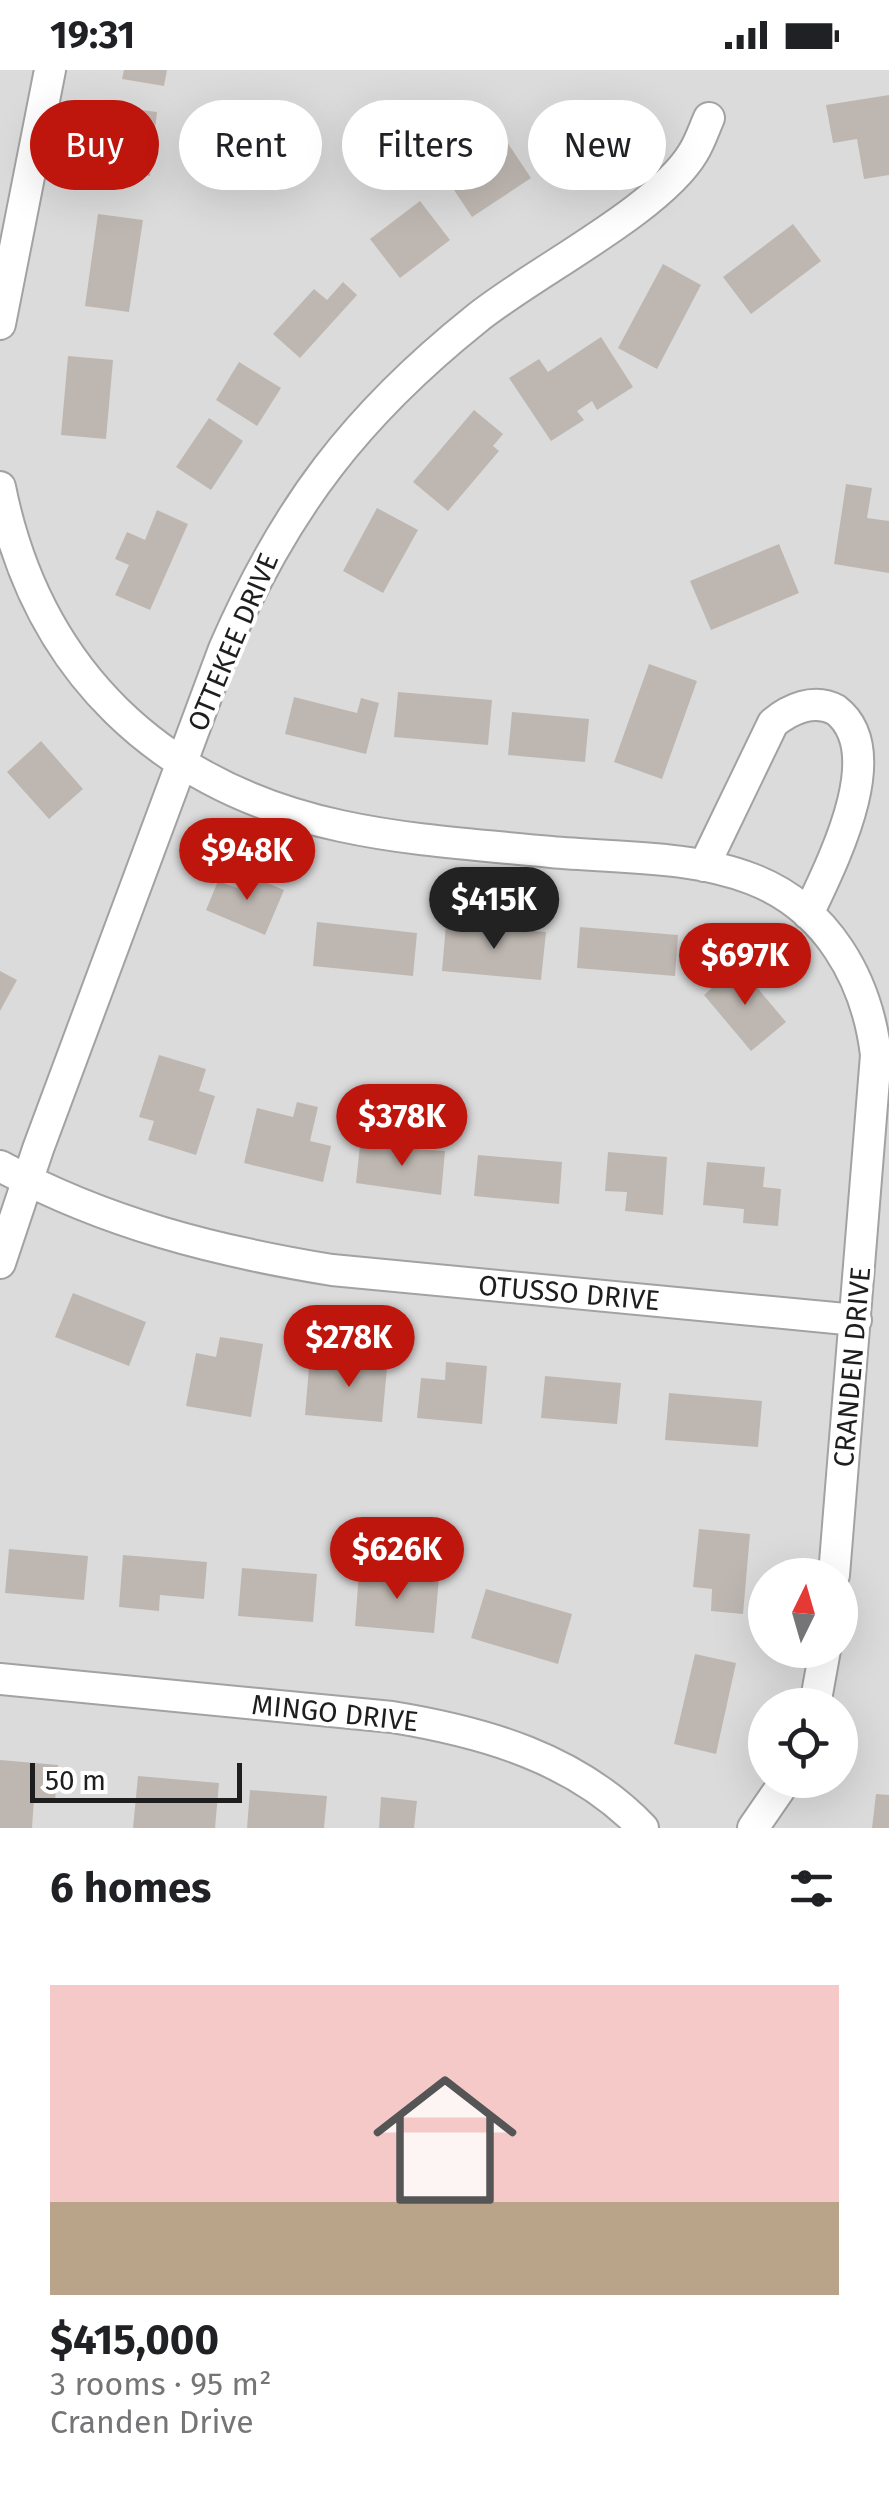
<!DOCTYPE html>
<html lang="en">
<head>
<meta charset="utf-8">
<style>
	:root { --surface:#fff; --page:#f2f2f2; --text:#202124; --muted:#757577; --line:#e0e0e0; --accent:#be150d }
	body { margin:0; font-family:"Fira Sans",sans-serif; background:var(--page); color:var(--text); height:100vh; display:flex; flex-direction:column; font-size:38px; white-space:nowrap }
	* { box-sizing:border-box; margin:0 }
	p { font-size:32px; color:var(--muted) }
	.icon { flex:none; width:55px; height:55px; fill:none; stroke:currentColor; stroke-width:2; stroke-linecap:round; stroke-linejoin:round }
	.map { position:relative; height:1758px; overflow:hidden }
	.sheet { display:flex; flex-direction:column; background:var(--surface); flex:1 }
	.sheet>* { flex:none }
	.hud { position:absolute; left:30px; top:30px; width:830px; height:90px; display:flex; gap:20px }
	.needle { width:65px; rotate:5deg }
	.controls { position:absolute; left:748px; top:1488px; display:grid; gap:20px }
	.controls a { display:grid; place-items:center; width:110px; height:110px; border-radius:50%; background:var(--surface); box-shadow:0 10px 40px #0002; font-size:50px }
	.scale { position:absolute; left:30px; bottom:25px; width:212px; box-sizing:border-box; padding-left:10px; border:5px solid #1e1e1e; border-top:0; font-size:28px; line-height:35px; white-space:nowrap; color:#1e1e1e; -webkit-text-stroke:8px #fff; paint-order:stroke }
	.price { position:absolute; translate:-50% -85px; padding:0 22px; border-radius:35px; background:var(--accent); color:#fff; font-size:32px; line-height:65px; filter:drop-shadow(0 2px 5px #0008) }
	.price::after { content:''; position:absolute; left:50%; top:60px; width:30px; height:22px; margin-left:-15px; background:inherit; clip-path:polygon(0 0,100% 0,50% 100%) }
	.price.on { background:#222; color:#fff }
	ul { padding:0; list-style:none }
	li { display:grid; align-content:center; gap:20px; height:530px; padding:0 50px }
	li+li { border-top:2px solid var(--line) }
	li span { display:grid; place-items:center; height:310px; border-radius:0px; color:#555 }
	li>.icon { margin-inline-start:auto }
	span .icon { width:180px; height:180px; fill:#fffc; stroke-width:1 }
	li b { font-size:42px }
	h2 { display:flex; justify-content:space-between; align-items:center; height:120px; padding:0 50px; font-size:42px }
	.pill { padding:0 35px; border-radius:45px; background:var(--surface); box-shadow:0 10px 40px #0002; font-size:35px; line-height:90px }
	.pill.on { background:var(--accent); color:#fff }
	.status { display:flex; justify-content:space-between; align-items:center; height:70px; padding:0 50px; background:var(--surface); direction:ltr }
	.status svg { height:28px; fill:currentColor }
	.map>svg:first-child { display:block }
	.residential { fill:#dcdbdb; fill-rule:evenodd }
	.building { fill:#beb7b1 }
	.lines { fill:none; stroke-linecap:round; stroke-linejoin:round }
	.street-casing { stroke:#a2a2a2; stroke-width:34 }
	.street { stroke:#fff; stroke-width:30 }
	.labels { text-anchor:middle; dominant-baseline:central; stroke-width:8; stroke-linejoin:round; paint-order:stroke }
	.street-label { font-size:28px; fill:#1e1e1e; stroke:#fff }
</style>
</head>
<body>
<div class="status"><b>19:31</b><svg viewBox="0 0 49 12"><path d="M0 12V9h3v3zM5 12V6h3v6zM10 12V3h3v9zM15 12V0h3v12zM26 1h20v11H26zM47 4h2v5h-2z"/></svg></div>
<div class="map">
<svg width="889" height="1758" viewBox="0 0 889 1758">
	<rect width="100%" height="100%" fill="#eeebe4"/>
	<path class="residential" d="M 0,0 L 889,0 L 889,1758 L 0,1758 ZM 765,1505 L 840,1505 L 840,1580 L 765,1580 ZM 765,1635 L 840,1635 L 840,1710 L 765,1710 Z"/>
	<path class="building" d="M 124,0 L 167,0 L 164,16 L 122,9 Z
		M 889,25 L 889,105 L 864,109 L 857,69 L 833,73 L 826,35 Z
		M 118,37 L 157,42 L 150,106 L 111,101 Z
		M 507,72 L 531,108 L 472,147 L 448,111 Z
		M 420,131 L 450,170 L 400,208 L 370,169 Z
		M 98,144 L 143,150 L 129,242 L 85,236 Z
		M 793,154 L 821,191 L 751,244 L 723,207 Z
		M 663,194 L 701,215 L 657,299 L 618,278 Z
		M 343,212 L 357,225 L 300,288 L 273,264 L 314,219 L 327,230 Z
		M 601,267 L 633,317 L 597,340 L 592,331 L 577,341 L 584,350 L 551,371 L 509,308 L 539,289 L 548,302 Z
		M 68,286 L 113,290 L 106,369 L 61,365 Z
		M 239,292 L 281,318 L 257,356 L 216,330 Z
		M 474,340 L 503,364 L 493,376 L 499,381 L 448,441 L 413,412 Z
		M 209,348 L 243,371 L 211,420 L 176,397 Z
		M 846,414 L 872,418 L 867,448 L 889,451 L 889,503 L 834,494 Z
		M 377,438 L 418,460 L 383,523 L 343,501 Z
		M 157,440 L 188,454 L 150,540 L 115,525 L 129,495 L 115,489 L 127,462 L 145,470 Z
		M 779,474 L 799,523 L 711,560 L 690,511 Z
		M 649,594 L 697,611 L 662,709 L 614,692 Z
		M 398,622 L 492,630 L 488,675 L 394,667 Z
		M 294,627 L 357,643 L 361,628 L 379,633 L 366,684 L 285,664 Z
		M 512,642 L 589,649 L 585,692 L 508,685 Z
		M 41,671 L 83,719 L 49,749 L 7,702 Z
		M 243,803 L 284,820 L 265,865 L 206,840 L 218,811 L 237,818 Z
		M 317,852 L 417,863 L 413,906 L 313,896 Z
		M 446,854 L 546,862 L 541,910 L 442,901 Z
		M 580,857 L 678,865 L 675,906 L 577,898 Z
		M 738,895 L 786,952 L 751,981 L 704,925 Z
		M 0,901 L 17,910 L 0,941 Z
		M 159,985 L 206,999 L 199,1021 L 215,1026 L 196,1085 L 148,1070 L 154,1051 L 139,1047 Z
		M 297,1032 L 318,1037 L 310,1071 L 331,1076 L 323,1112 L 244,1093 L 257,1038 L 293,1047 Z
		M 360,1075 L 445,1081 L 441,1125 L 356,1113 Z
		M 608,1082 L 667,1087 L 663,1145 L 625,1141 L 627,1122 L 605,1121 Z
		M 478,1085 L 562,1092 L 559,1134 L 474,1126 Z
		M 707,1092 L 765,1097 L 763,1117 L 781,1119 L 778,1156 L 743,1153 L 744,1139 L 703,1135 Z
		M 73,1223 L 146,1252 L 129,1296 L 55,1267 Z
		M 220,1267 L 263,1274 L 251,1347 L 186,1336 L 196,1283 L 216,1287 Z
		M 352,1283 L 388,1287 L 382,1352 L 305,1345 L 309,1297 L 350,1301 Z
		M 446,1292 L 487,1296 L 482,1354 L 417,1348 L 421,1308 L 445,1310 Z
		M 545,1306 L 621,1313 L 617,1354 L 541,1348 Z
		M 669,1323 L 762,1331 L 758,1377 L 665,1370 Z
		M 699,1459 L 750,1464 L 743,1544 L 711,1541 L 712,1519 L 693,1517 Z
		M 9,1479 L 88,1486 L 84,1530 L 5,1523 Z
		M 123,1485 L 207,1492 L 204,1529 L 160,1525 L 159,1541 L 119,1537 Z
		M 242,1498 L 317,1504 L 313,1552 L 238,1546 Z
		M 359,1502 L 439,1508 L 434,1563 L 355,1556 Z
		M 486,1519 L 572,1544 L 558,1594 L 471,1568 Z
		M 695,1584 L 736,1593 L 716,1684 L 674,1674 Z
		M 0,1690 L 58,1695 L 55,1731 L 34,1729 L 32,1758 L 0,1758 Z
		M 138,1706 L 219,1713 L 215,1758 L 133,1758 Z
		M 250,1720 L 327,1726 L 324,1758 L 247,1758 Z
		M 876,1724 L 889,1725 L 889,1758 L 872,1758 Z
		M 381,1727 L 417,1731 L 414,1758 L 379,1758 Z"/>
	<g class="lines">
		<defs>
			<path id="street" d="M 0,254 L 50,0
				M 0,417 C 37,601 160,717 341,756 C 410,771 481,775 551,782 C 616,788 691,785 752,809 C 827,838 867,909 876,985 L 834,1505
				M 704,796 L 773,653 C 790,639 814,628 836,640 C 889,681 834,789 808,844
				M 0,1096 C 105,1153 215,1181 332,1200 L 856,1250
				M 0,1193 L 38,1079 L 224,579 C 285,438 356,345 476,249 C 531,204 659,140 693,83 C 700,72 704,59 709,48
				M 0,1609 L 392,1647 C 484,1662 576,1688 643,1758
				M 815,1635 L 825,1580
				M 753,1758 L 786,1710"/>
		</defs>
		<use href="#street" class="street-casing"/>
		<use href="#street" class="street"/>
	</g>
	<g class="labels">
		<g class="street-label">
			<text transform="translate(233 572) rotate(-67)">OTTEKEE DRIVE</text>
			<text transform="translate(569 1223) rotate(5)">OTUSSO DRIVE</text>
			<text transform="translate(852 1297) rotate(-85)">CRANDEN DRIVE</text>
			<text transform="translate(335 1643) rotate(6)">MINGO DRIVE</text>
		</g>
	</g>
</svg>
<div class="controls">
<a><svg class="needle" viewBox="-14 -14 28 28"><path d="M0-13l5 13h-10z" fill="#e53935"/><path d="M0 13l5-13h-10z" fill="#757577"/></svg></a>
<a><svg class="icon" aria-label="locate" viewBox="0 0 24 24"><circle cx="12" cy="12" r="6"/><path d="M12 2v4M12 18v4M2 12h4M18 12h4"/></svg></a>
</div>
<div class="scale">50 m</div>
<b class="price" style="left:247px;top:833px">$948K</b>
<b class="price on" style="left:494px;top:882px">$415K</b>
<b class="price" style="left:745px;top:938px">$697K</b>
<b class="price" style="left:402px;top:1099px">$378K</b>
<b class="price" style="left:349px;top:1320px">$278K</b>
<b class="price" style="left:397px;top:1532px">$626K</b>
<div class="hud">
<a class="pill on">Buy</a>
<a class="pill">Rent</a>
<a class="pill">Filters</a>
<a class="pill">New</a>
</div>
</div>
<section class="sheet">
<h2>6 homes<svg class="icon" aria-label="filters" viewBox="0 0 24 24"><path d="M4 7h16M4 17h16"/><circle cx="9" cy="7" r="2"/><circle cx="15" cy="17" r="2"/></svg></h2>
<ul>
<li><span style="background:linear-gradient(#f6c9c9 70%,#b9a48a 0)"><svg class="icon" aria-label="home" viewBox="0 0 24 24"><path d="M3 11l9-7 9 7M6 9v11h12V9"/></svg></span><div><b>$415,000</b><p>3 rooms · 95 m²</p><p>Cranden Drive</p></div></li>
</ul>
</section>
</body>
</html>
